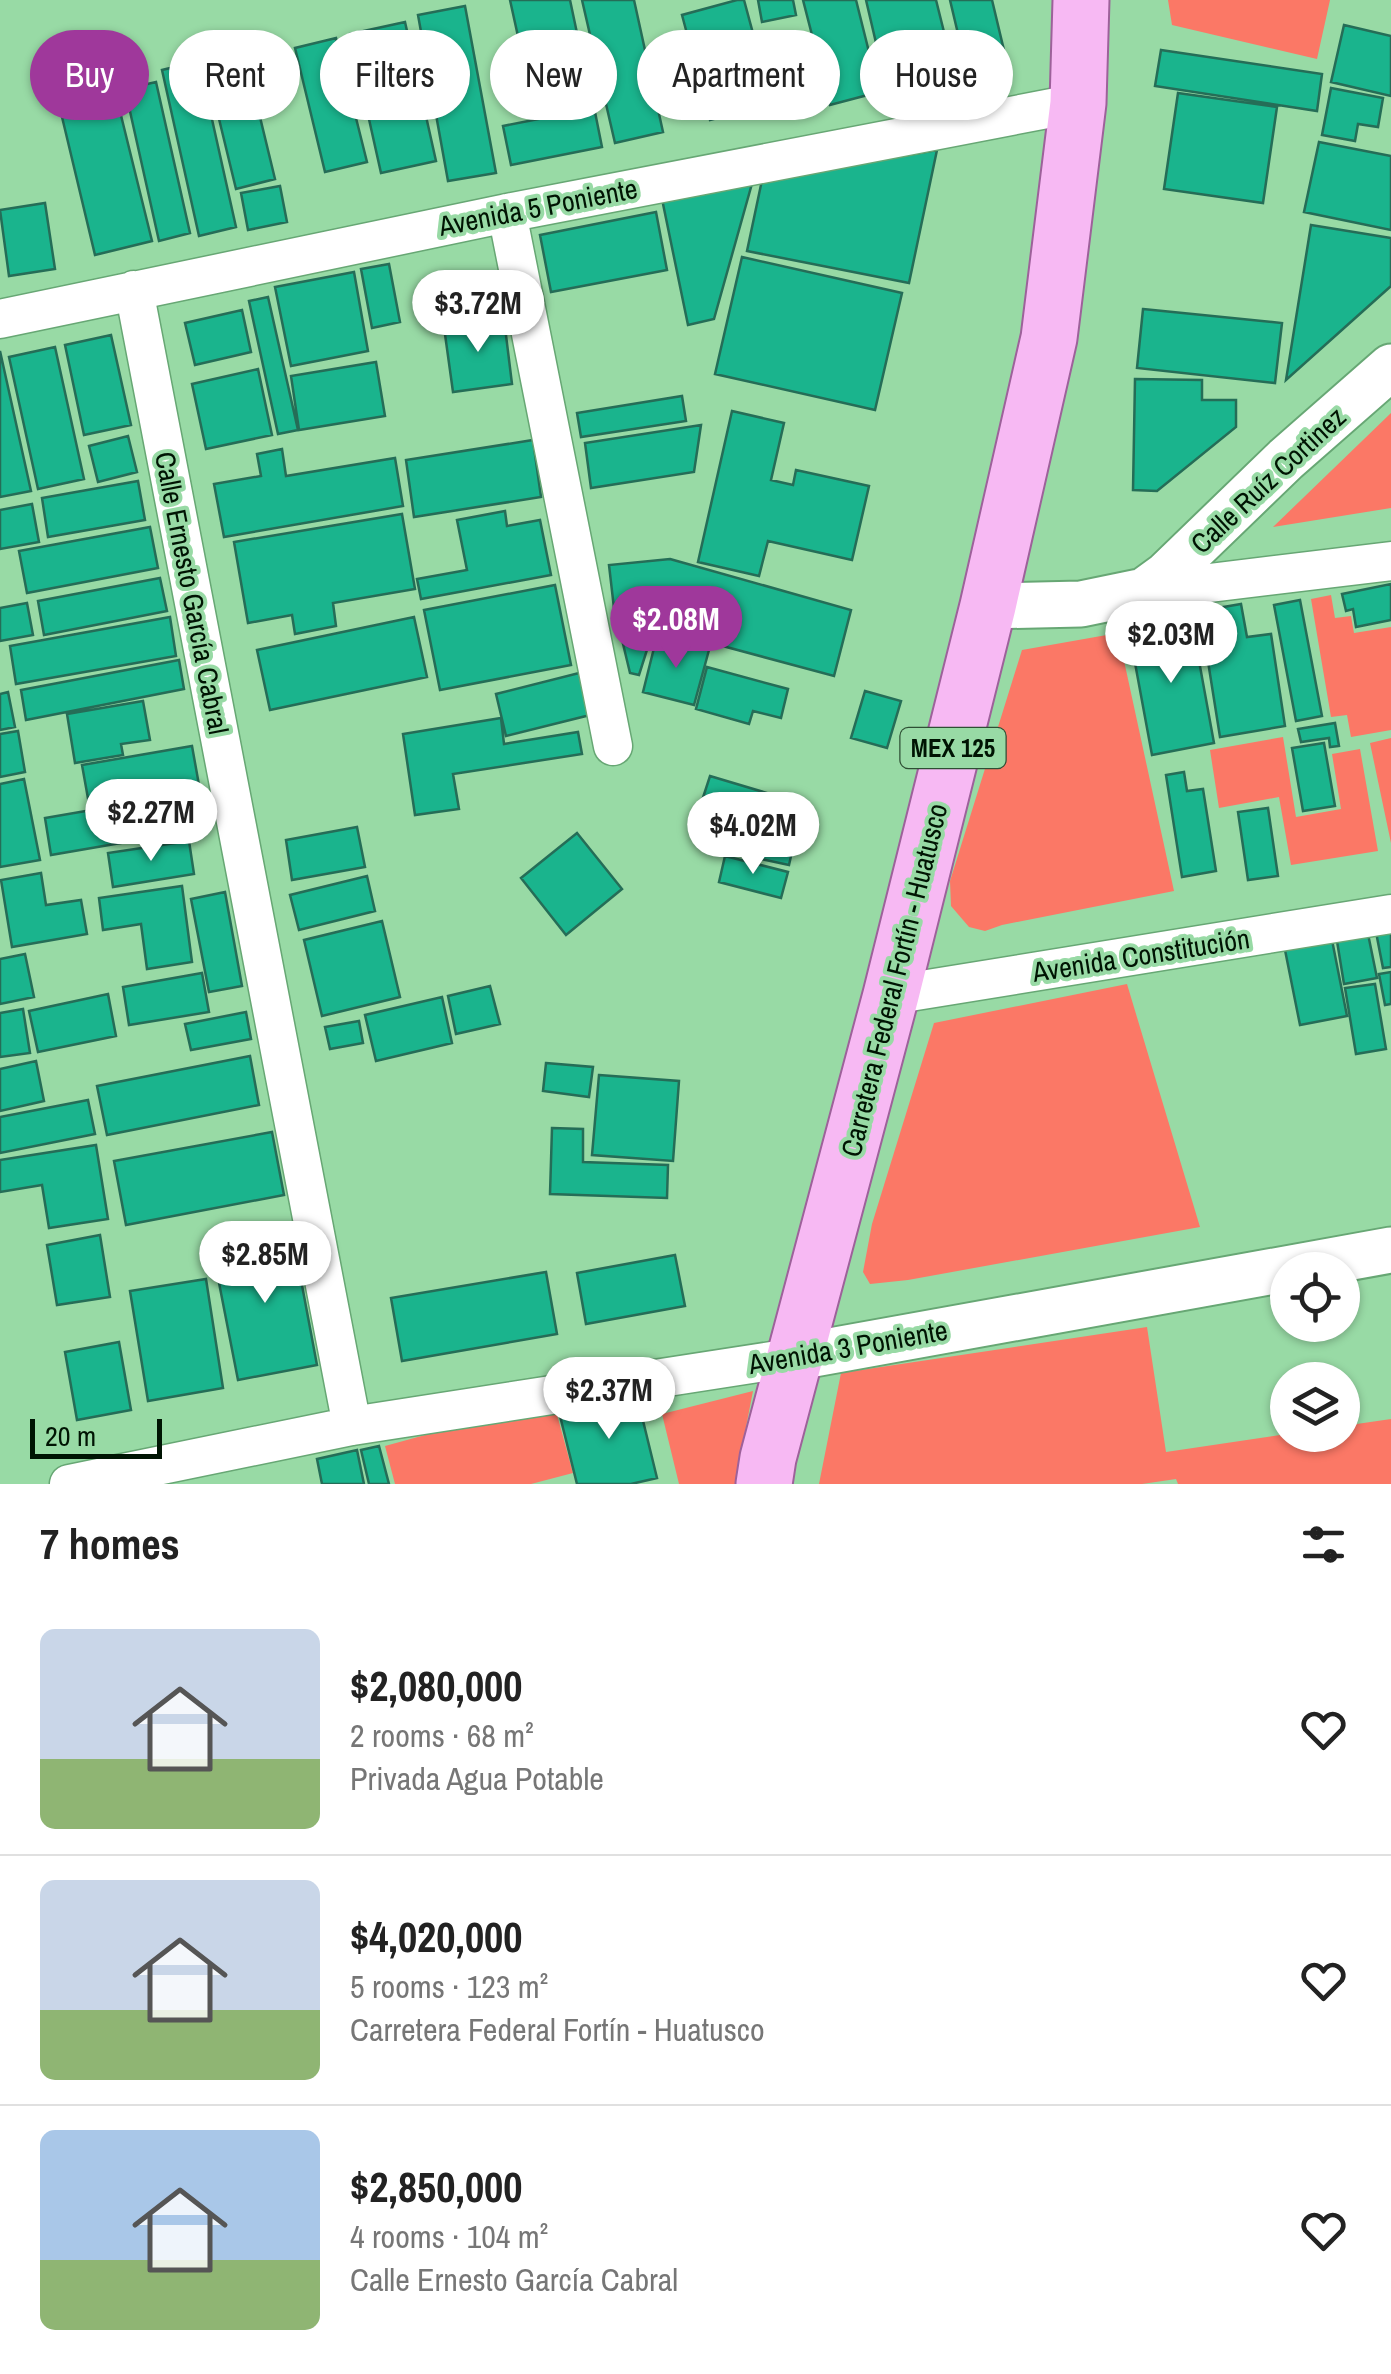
<!DOCTYPE html>
<html lang="en">
<head>
<meta charset="utf-8">
<style>
	:root { --surface:#fff; --page:#f6f6f6; --text:#222; --muted:#767676; --line:#e0e0e0; --accent:#9f389b }
	body { margin:0; font-family:"Archivo Narrow",sans-serif; background:var(--page); color:var(--text); height:100vh; display:flex; flex-direction:column; font-size:38px; white-space:nowrap }
	* { box-sizing:border-box; margin:0 }
	p { font-size:32px; color:var(--muted) }
	.icon { flex:none; width:55px; height:55px; fill:none; stroke:currentColor; stroke-width:2; stroke-linecap:round; stroke-linejoin:round }
	.map { position:relative; height:1484px; overflow:hidden }
	.details { display:flex; flex-direction:column; background:var(--surface); flex:1 }
	.details>* { flex:none }
	.banner { position:absolute; left:30px; top:30px; width:1332px; height:90px; display:flex; gap:20px }
	.buttons { position:absolute; left:1270px; top:1252px; display:grid; gap:20px }
	.buttons a { display:grid; place-items:center; width:90px; height:90px; border-radius:50%; background:var(--surface); box-shadow:0 2px 8px #0004; font-size:50px }
	.scale { position:absolute; left:30px; bottom:25px; width:132px; box-sizing:border-box; padding-left:10px; border:5px solid #001403; border-top:0; font-size:28px; line-height:35px; white-space:nowrap; color:#001403; -webkit-text-stroke:8px #98daa5; paint-order:stroke }
	.price { position:absolute; translate:-50% -85px; padding:0 22px; border-radius:35px; background:#fff; color:#222; font-size:32px; line-height:65px; filter:drop-shadow(0 2px 5px #0008) }
	.price::after { content:''; position:absolute; left:50%; top:60px; width:30px; height:22px; margin-left:-15px; background:inherit; clip-path:polygon(0 0,100% 0,50% 100%) }
	.price.current { background:var(--accent); color:#fff }
	ul { padding:0; list-style:none }
	li { display:flex; align-items:center; gap:30px; height:250px; padding:0 40px }
	li+li { border-top:2px solid var(--line) }
	li span { display:grid; place-items:center; flex:none; width:280px; height:200px; border-radius:15px; color:#555 }
	li>.icon { margin-inline-start:auto }
	span .icon { width:120px; height:120px; fill:#fffc; stroke-width:1 }
	li b { font-size:42px }
	h2 { display:flex; justify-content:space-between; align-items:center; height:120px; padding:0 40px; font-size:42px }
	.chip { padding:0 35px; border-radius:45px; background:var(--surface); box-shadow:0 2px 8px #0004; font-size:35px; line-height:90px }
	.chip.current { background:var(--accent); color:#fff }
	.map>svg:first-child { display:block }
	.green { fill:#fb7866 }
	.building { fill:#1ab48d; stroke:#256d57; stroke-width:2.5 }
	.lines { fill:none; stroke-linecap:round; stroke-linejoin:round }
	.minor-casing { stroke:#67a774; stroke-width:41 }
	.tertiary-casing { stroke:#67a774; stroke-width:49 }
	.primary-casing { stroke:#9d619a; stroke-width:59 }
	.minor { stroke:#fff; stroke-width:38 }
	.tertiary { stroke:#fff; stroke-width:45 }
	.primary { stroke:#f7b9f3; stroke-width:55 }
	.labels { text-anchor:middle; dominant-baseline:central; stroke-width:8; stroke-linejoin:round; paint-order:stroke }
	.shield { fill:#98daa5; stroke:#2e4f34; stroke-width:2.5 }
	.shield-label { font-size:25px; font-weight:bold; fill:#001403 }
	.street-label { font-size:28px; fill:#001403; stroke:#98daa5 }
</style>
</head>
<body>
<div class="map">
<svg width="1391" height="1484" viewBox="0 0 1391 1484">
	<rect width="100%" height="100%" fill="#98daa5"/>
	<path class="green" d="M 1168,0 L 1330,0 L 1317,59 L 1172,25 Z
		M 1391,413 L 1391,508 L 1273,527 Z
		M 1331,595 L 1335,618 L 1351,616 L 1354,633 L 1391,627 L 1391,730 L 1351,737 L 1347,715 L 1331,717 L 1311,599 Z
		M 1118,633 L 1174,891 L 1002,925 L 985,931 L 969,927 L 951,906 L 950,881 L 1022,650 Z
		M 1283,737 L 1296,817 L 1341,809 L 1332,754 L 1360,749 L 1378,851 L 1291,865 L 1279,797 L 1219,808 L 1210,750 Z
		M 1391,738 L 1391,843 L 1370,743 Z
		M 1127,984 L 1200,1227 L 908,1280 L 870,1284 L 863,1272 L 872,1224 L 934,1023 Z
		M 1147,1327 L 1166,1452 L 1287,1434 L 1342,1435 L 1343,1426 L 1391,1419 L 1391,1484 L 1178,1484 L 1176,1479 L 1142,1484 L 819,1484 L 841,1373 Z
		M 753,1391 L 735,1484 L 679,1484 L 662,1414 Z
		M 553,1400 L 573,1473 L 531,1484 L 395,1484 L 385,1446 Z"/>
	<path class="building" d="M 510,0 L 570,0 L 581,52 L 551,59 L 561,103 L 534,109 Z
		M 582,0 L 634,0 L 663,132 L 615,143 Z
		M 737,0 L 744,0 L 772,104 L 710,120 L 682,15 Z
		M 758,0 L 793,0 L 796,15 L 762,22 Z
		M 803,0 L 856,0 L 879,92 L 830,105 Z
		M 866,0 L 936,0 L 951,60 L 884,77 Z
		M 950,0 L 992,0 L 1008,67 L 968,76 Z
		M 465,6 L 496,173 L 448,181 L 418,15 Z
		M 405,22 L 436,161 L 381,173 L 350,34 Z
		M 1344,25 L 1391,36 L 1391,96 L 1331,82 Z
		M 336,38 L 367,162 L 325,172 L 295,48 Z
		M 1161,50 L 1322,74 L 1317,111 L 1155,86 Z
		M 199,61 L 236,227 L 199,236 L 162,70 Z
		M 585,62 L 602,147 L 511,165 L 503,126 L 569,113 L 560,68 Z
		M 251,80 L 275,179 L 236,189 L 212,90 Z
		M 156,82 L 190,233 L 159,241 L 125,89 Z
		M 113,83 L 152,241 L 95,255 L 57,96 Z
		M 1331,88 L 1383,98 L 1378,127 L 1358,124 L 1355,141 L 1322,135 Z
		M 1178,93 L 1277,107 L 1263,203 L 1164,189 Z
		M 1319,142 L 1391,156 L 1391,230 L 1304,212 Z
		M 937,150 L 909,283 L 747,251 L 762,180 Z
		M 753,180 L 714,319 L 688,325 L 662,199 Z
		M 280,186 L 287,222 L 248,230 L 241,193 Z
		M 45,203 L 55,269 L 9,276 L 0,210 Z
		M 656,212 L 667,270 L 551,292 L 540,235 Z
		M 1311,225 L 1391,238 L 1391,286 L 1286,380 Z
		M 742,257 L 902,293 L 875,410 L 715,374 Z
		M 389,264 L 400,322 L 372,328 L 361,269 Z
		M 354,272 L 368,351 L 291,366 L 275,287 Z
		M 268,297 L 298,430 L 278,434 L 249,301 Z
		M 1143,309 L 1282,323 L 1275,383 L 1137,368 Z
		M 242,310 L 251,352 L 195,365 L 185,323 Z
		M 504,319 L 512,384 L 453,392 L 444,327 Z
		M 111,335 L 131,425 L 84,435 L 65,345 Z
		M 55,347 L 84,479 L 38,489 L 9,357 Z
		M 0,351 L 31,491 L 0,497 Z
		M 376,362 L 385,416 L 299,430 L 291,376 Z
		M 258,369 L 272,435 L 206,449 L 192,384 Z
		M 1135,379 L 1202,380 L 1202,400 L 1236,400 L 1236,427 L 1157,491 L 1133,490 Z
		M 682,396 L 686,421 L 581,437 L 577,413 Z
		M 732,411 L 784,423 L 771,480 L 793,485 L 796,470 L 869,486 L 852,560 L 768,541 L 759,576 L 698,562 Z
		M 701,425 L 694,472 L 591,488 L 585,443 Z
		M 128,436 L 137,472 L 98,482 L 89,446 Z
		M 533,440 L 541,497 L 414,517 L 406,460 Z
		M 282,449 L 286,476 L 395,458 L 403,506 L 224,537 L 214,484 L 261,476 L 257,454 Z
		M 138,481 L 145,520 L 48,537 L 42,498 Z
		M 32,504 L 39,542 L 0,549 L 0,510 Z
		M 505,511 L 507,526 L 540,520 L 551,575 L 421,599 L 417,579 L 467,570 L 457,520 Z
		M 402,514 L 415,589 L 333,603 L 336,626 L 295,634 L 292,615 L 248,623 L 234,542 Z
		M 150,527 L 158,568 L 27,593 L 19,551 Z
		M 670,559 L 851,610 L 834,676 L 615,617 L 609,565 Z
		M 160,578 L 167,611 L 44,635 L 38,601 Z
		M 1391,584 L 1391,620 L 1356,627 L 1353,609 L 1346,611 L 1342,594 Z
		M 555,585 L 571,665 L 440,690 L 424,610 Z
		M 1300,600 L 1322,716 L 1296,721 L 1274,605 Z
		M 27,603 L 33,635 L 0,641 L 0,608 Z
		M 1241,604 L 1247,637 L 1271,634 L 1285,726 L 1220,737 L 1200,611 Z
		M 1175,616 L 1178,631 L 1193,628 L 1214,743 L 1152,755 L 1128,625 Z
		M 170,617 L 176,656 L 16,684 L 10,646 Z
		M 414,617 L 427,677 L 270,710 L 257,650 Z
		M 618,623 L 652,634 L 639,675 L 630,673 Z
		M 657,636 L 709,650 L 694,705 L 643,692 Z
		M 179,660 L 184,689 L 26,720 L 21,690 Z
		M 707,667 L 788,689 L 781,718 L 753,711 L 749,724 L 696,709 Z
		M 579,673 L 590,715 L 506,736 L 496,694 Z
		M 865,691 L 901,701 L 887,748 L 851,738 Z
		M 8,692 L 15,727 L 0,730 L 0,694 Z
		M 143,701 L 150,740 L 121,744 L 123,755 L 75,763 L 67,714 Z
		M 501,718 L 504,744 L 578,732 L 582,754 L 453,774 L 459,809 L 415,815 L 403,734 Z
		M 1335,723 L 1339,746 L 1330,747 L 1329,738 L 1301,742 L 1298,729 Z
		M 18,731 L 25,772 L 0,777 L 0,734 Z
		M 1324,743 L 1335,806 L 1303,811 L 1292,748 Z
		M 192,746 L 199,785 L 89,804 L 82,765 Z
		M 1184,772 L 1187,791 L 1203,789 L 1216,871 L 1182,877 L 1166,775 Z
		M 710,776 L 804,804 L 800,820 L 724,797 L 717,822 L 697,816 Z
		M 24,779 L 40,860 L 0,867 L 0,784 Z
		M 202,791 L 208,828 L 51,855 L 45,818 Z
		M 1268,808 L 1278,876 L 1248,880 L 1238,812 Z
		M 727,810 L 798,825 L 789,865 L 718,850 Z
		M 357,827 L 365,867 L 292,880 L 286,840 Z
		M 577,833 L 622,889 L 566,935 L 521,878 Z
		M 189,841 L 194,874 L 113,887 L 108,853 Z
		M 725,856 L 788,872 L 781,898 L 719,882 Z
		M 41,873 L 46,905 L 81,900 L 87,934 L 12,947 L 1,880 Z
		M 367,876 L 375,911 L 299,930 L 290,895 Z
		M 182,886 L 192,962 L 147,969 L 141,924 L 103,930 L 99,898 Z
		M 225,892 L 242,986 L 209,992 L 191,899 Z
		M 382,921 L 400,997 L 322,1016 L 304,940 Z
		M 1391,924 L 1391,967 L 1383,968 L 1375,927 Z
		M 1367,929 L 1377,978 L 1344,984 L 1336,935 Z
		M 1331,935 L 1347,1016 L 1300,1025 L 1284,945 Z
		M 25,954 L 34,997 L 0,1004 L 0,959 Z
		M 1391,972 L 1391,1004 L 1385,1005 L 1379,974 Z
		M 202,973 L 209,1012 L 129,1025 L 123,987 Z
		M 1375,984 L 1386,1049 L 1356,1054 L 1345,988 Z
		M 490,986 L 500,1024 L 456,1034 L 448,996 Z
		M 108,994 L 116,1036 L 38,1052 L 29,1011 Z
		M 442,997 L 452,1043 L 376,1061 L 365,1015 Z
		M 23,1009 L 30,1053 L 0,1057 L 0,1013 Z
		M 246,1012 L 251,1039 L 191,1050 L 185,1024 Z
		M 359,1021 L 363,1043 L 330,1049 L 325,1027 Z
		M 250,1056 L 259,1105 L 107,1135 L 97,1086 Z
		M 36,1061 L 44,1101 L 0,1111 L 0,1069 Z
		M 546,1063 L 593,1067 L 589,1097 L 543,1091 Z
		M 599,1075 L 679,1081 L 673,1161 L 592,1155 Z
		M 88,1100 L 95,1134 L 0,1153 L 0,1117 Z
		M 552,1128 L 583,1129 L 583,1162 L 668,1165 L 667,1198 L 550,1194 Z
		M 272,1132 L 284,1195 L 126,1225 L 114,1161 Z
		M 96,1145 L 108,1219 L 49,1228 L 42,1185 L 0,1192 L 0,1160 Z
		M 292,1232 L 317,1365 L 238,1380 L 212,1247 Z
		M 100,1235 L 110,1297 L 57,1305 L 47,1245 Z
		M 675,1255 L 685,1306 L 586,1324 L 577,1273 Z
		M 546,1272 L 557,1334 L 402,1361 L 391,1298 Z
		M 206,1279 L 223,1388 L 148,1401 L 130,1291 Z
		M 119,1342 L 131,1410 L 77,1420 L 65,1352 Z
		M 636,1392 L 657,1478 L 631,1484 L 577,1484 L 559,1412 Z
		M 379,1446 L 389,1484 L 369,1484 L 361,1450 Z
		M 357,1450 L 364,1484 L 322,1484 L 317,1459 Z"/>
	<g class="lines">
		<defs>
			<path id="minor" d="M 507,213 L 613,746
				M 134,290 L 352,1426
				M 0,319 L 507,213 L 1078,103
				M 1144,591 L 1391,561
				M 891,995 L 1391,914
				M 69,1484 L 352,1426 L 797,1357"/>
			<path id="tertiary" d="M 988,606 L 1081,604 L 1144,591 L 1166,575 L 1286,459 L 1391,367
				M 797,1357 L 1391,1250"/>
			<path id="primary" d="M 764,1484 L 768,1458 L 891,995 L 988,606 L 1049,338 L 1078,103 L 1081,0"/>
		</defs>
		<use href="#minor" class="minor-casing"/>
		<use href="#tertiary" class="tertiary-casing"/>
		<use href="#primary" class="primary-casing"/>
		<use href="#minor" class="minor"/>
		<use href="#tertiary" class="tertiary"/>
		<use href="#primary" class="primary"/>
	</g>
	<g class="labels">
		<rect class="shield" x="900.5" y="728" width="105" height="40" rx="8"/>
		<g class="shield-label">
			<text x="953" y="748">MEX 125</text>
		</g>
		<g class="street-label">
			<text transform="translate(538 207) rotate(-11)">Avenida 5 Poniente</text>
			<text transform="translate(1268 480) rotate(-43)">Calle Ruíz Cortinez</text>
			<text transform="translate(192 593) rotate(79)">Calle Ernesto García Cabral</text>
			<text transform="translate(1141 955) rotate(-9)">Avenida Constitución</text>
			<text transform="translate(894 980) rotate(-76)">Carretera Federal Fortín - Huatusco</text>
			<text transform="translate(848 1347) rotate(-10)">Avenida 3 Poniente</text>
		</g>
	</g>
</svg>
<div class="buttons">
<a><svg class="icon" aria-label="locate" viewBox="0 0 24 24"><circle cx="12" cy="12" r="6"/><path d="M12 2v4M12 18v4M2 12h4M18 12h4"/></svg></a>
<a><svg class="icon" aria-label="layers" viewBox="0 0 24 24"><path d="M12 4l9 5-9 5-9-5zM3 14l9 5 9-5"/></svg></a>
</div>
<div class="scale">20 m</div>
<b class="price" style="left:478px;top:355px">$3.72M</b>
<b class="price current" style="left:676px;top:671px">$2.08M</b>
<b class="price" style="left:1171px;top:686px">$2.03M</b>
<b class="price" style="left:151px;top:864px">$2.27M</b>
<b class="price" style="left:753px;top:877px">$4.02M</b>
<b class="price" style="left:265px;top:1306px">$2.85M</b>
<b class="price" style="left:609px;top:1442px">$2.37M</b>
<div class="banner">
<a class="chip current">Buy</a>
<a class="chip">Rent</a>
<a class="chip">Filters</a>
<a class="chip">New</a>
<a class="chip">Apartment</a>
<a class="chip">House</a>
</div>
</div>
<section class="details">
<h2>7 homes<svg class="icon" aria-label="filters" viewBox="0 0 24 24"><path d="M4 7h16M4 17h16"/><circle cx="9" cy="7" r="2"/><circle cx="15" cy="17" r="2"/></svg></h2>
<ul>
<li><span style="background:linear-gradient(#c9d6e8 65%,#8fb573 0)"><svg class="icon" aria-label="home" viewBox="0 0 24 24"><path d="M3 11l9-7 9 7M6 9v11h12V9"/></svg></span><div><b>$2,080,000</b><p>2 rooms · 68 m²</p><p>Privada Agua Potable</p></div><svg class="icon" aria-label="heart" viewBox="0 0 24 24"><path d="M12 20l-8-8c-3-5 5-10 8-4 3-6 11-1 8 4z"/></svg></li>
<li><span style="background:linear-gradient(#c9d6e8 65%,#8fb573 0)"><svg class="icon" aria-label="home" viewBox="0 0 24 24"><path d="M3 11l9-7 9 7M6 9v11h12V9"/></svg></span><div><b>$4,020,000</b><p>5 rooms · 123 m²</p><p>Carretera Federal Fortín - Huatusco</p></div><svg class="icon" aria-label="heart" viewBox="0 0 24 24"><path d="M12 20l-8-8c-3-5 5-10 8-4 3-6 11-1 8 4z"/></svg></li>
<li><span style="background:linear-gradient(#a9c7e8 65%,#8fb573 0)"><svg class="icon" aria-label="home" viewBox="0 0 24 24"><path d="M3 11l9-7 9 7M6 9v11h12V9"/></svg></span><div><b>$2,850,000</b><p>4 rooms · 104 m²</p><p>Calle Ernesto García Cabral</p></div><svg class="icon" aria-label="heart" viewBox="0 0 24 24"><path d="M12 20l-8-8c-3-5 5-10 8-4 3-6 11-1 8 4z"/></svg></li>
</ul>
</section>
</body>
</html>
